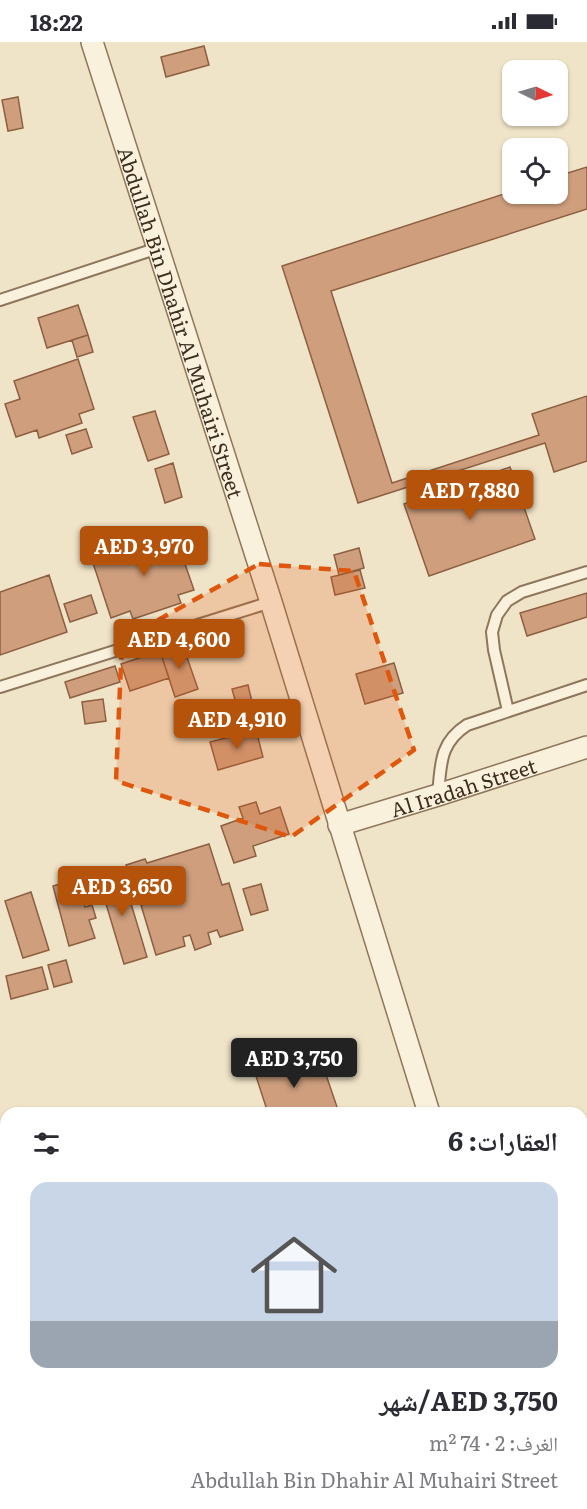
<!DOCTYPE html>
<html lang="ar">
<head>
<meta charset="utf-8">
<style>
	:root { --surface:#fff; --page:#f2f2f3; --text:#2b2b33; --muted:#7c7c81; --accent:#b45309 }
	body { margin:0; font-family:Literata,"Noto Naskh Arabic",serif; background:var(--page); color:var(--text); direction:rtl; height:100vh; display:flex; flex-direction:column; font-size:22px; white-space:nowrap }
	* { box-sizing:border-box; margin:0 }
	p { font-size:20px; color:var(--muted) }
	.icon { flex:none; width:33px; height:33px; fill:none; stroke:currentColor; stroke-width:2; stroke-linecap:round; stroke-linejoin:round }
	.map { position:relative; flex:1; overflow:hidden; direction:ltr }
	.drawer { position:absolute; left:0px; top:1065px; width:588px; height:402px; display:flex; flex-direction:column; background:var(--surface); border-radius:18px 18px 0 0; box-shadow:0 2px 4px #0004; direction:rtl }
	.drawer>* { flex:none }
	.needle { width:39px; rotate:95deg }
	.fabs { position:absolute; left:502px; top:18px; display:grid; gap:12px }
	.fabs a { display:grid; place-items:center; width:66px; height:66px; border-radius:12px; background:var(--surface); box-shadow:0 2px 4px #0004; font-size:30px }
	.price { position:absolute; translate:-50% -51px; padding:0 14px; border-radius:6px; background:var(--accent); color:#fff; font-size:20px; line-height:39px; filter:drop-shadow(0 2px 3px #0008) }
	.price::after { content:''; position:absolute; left:50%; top:36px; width:18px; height:14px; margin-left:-9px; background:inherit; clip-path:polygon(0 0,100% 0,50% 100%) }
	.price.active { background:#222; color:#fff }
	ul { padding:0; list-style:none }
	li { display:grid; align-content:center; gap:12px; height:318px; padding:0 30px }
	li span { display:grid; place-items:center; height:186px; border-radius:18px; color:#555 }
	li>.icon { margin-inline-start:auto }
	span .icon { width:108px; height:108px; fill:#fffc; stroke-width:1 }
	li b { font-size:26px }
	h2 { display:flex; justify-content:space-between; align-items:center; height:72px; padding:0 30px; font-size:26px }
	.status { display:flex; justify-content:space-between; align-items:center; height:42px; padding:0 30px; background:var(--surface); direction:ltr }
	.status svg { height:16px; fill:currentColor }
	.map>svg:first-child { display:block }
	.building { fill:#cf9f7d; stroke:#8d5f41; stroke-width:1.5 }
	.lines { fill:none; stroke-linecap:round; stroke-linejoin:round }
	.lane-casing { stroke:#8d765c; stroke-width:14 }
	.street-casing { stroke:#8d765c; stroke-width:24 }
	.lane { stroke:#faf1dc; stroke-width:10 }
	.street { stroke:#faf1dc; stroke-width:21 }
	.marked { fill:#df570d; fill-opacity:0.2; stroke:#df570d; stroke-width:4.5; stroke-dasharray:12 8; stroke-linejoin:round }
	.labels { text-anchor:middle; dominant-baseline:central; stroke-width:6; stroke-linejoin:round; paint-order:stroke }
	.street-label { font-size:20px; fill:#3d2e20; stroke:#f7eed8 }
</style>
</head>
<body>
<div class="status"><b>18:22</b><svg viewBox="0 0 49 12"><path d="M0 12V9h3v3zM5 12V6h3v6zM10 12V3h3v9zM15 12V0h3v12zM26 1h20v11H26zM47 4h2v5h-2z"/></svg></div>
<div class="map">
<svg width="587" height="1467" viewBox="0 0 587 1467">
	<rect width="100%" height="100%" fill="#f0e4c8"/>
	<path class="building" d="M 204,4 L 209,23 L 166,35 L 161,15 Z
		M 18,55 L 23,86 L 8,89 L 2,58 Z
		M 587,125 L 587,167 L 331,249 L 392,441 L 539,393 L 532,372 L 587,354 L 587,419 L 554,430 L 545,401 L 358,461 L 282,224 L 513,149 L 513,152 L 558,152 L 558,134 Z
		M 78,263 L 88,293 L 47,306 L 38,276 Z
		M 88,293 L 93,310 L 77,315 L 72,298 Z
		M 78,317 L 94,367 L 79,372 L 82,381 L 39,396 L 37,388 L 16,395 L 5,362 L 20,357 L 14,339 Z
		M 155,369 L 169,412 L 148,419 L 133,375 Z
		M 86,387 L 92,405 L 72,412 L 66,393 Z
		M 173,421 L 182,455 L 165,461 L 155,427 Z
		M 510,425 L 535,497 L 429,534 L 404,462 Z
		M 145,491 L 149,501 L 175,493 L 194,548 L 178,553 L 181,561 L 133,577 L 130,569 L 111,576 L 93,521 L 123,511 L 119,500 Z
		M 359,506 L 364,526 L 339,533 L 334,513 Z
		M 360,528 L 365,546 L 335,553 L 331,535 Z
		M 49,533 L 67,590 L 0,613 L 0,550 Z
		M 587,551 L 587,575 L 527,594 L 520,571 Z
		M 91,553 L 97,571 L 70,580 L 64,562 Z
		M 182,601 L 198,647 L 175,655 L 160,609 Z
		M 160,609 L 169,636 L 130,649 L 121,622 Z
		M 394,621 L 403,651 L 365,662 L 356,632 Z
		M 115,624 L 120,640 L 70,656 L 65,640 Z
		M 248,643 L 254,668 L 239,672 L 232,647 Z
		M 103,657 L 106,679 L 85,682 L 82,660 Z
		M 256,688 L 263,715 L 218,728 L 210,700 Z
		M 256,760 L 260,772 L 280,765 L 289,792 L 253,804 L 256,814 L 234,821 L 221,784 L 243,776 L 239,765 Z
		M 209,802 L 222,843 L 229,841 L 243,888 L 220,895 L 217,888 L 208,891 L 211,902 L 195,908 L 190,893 L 183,895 L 185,904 L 156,913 L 141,863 L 146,862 L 142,850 L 136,852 L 126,823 L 145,817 L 147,821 Z
		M 121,828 L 147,915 L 124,922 L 98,835 Z
		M 78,837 L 85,865 L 92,863 L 96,876 L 89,878 L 95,896 L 69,904 L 53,844 Z
		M 261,842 L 268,868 L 251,873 L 243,847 Z
		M 31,850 L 49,908 L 23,916 L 5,859 Z
		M 66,918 L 72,940 L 54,945 L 48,923 Z
		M 42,925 L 48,947 L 11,957 L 6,934 Z
		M 279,1016 L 282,1025 L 298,1019 L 303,1030 L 323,1024 L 337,1065 L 330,1071 L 268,1071 L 253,1025 Z
		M 292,1461 L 408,1461 L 410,1467 L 285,1467 L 294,1464 Z"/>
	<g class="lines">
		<defs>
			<path id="lane" d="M 0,258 L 158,206
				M 0,645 L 271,560
				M 508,669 L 494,608 L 492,590 L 497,573 L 507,559 L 522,550 L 587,530
				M 438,753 C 441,723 439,701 467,683 L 587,643"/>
			<g id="street">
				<path id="s1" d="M 92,0 L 271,560 L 429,1071"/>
				<path id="s2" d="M 339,783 L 438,753 L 587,705"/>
				<path d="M 582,1120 L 587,1118"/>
				<path d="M 582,1164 L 587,1162"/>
				<path d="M 554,1461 L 556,1467"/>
				<path d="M 0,1463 L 1,1467"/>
			</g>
		</defs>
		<use href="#lane" class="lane-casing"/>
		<use href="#street" class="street-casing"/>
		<use href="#lane" class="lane"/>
		<use href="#street" class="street"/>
	</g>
	<path class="marked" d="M 259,522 L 354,529 L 414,708 L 291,795 L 116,739 L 122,598 Z"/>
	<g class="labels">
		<g class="street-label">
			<text stroke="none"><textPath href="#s1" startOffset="294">Abdullah Bin Dhahir Al Muhairi Street</textPath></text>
			<text stroke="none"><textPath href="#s2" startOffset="130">Al Iradah Street</textPath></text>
		</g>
	</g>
</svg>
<div class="fabs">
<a><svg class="needle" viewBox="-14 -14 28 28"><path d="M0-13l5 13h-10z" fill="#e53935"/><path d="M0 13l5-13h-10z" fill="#7c7c81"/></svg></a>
<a><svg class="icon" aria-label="locate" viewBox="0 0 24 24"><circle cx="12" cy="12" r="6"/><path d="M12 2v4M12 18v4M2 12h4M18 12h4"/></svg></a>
</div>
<b class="price" style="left:470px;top:479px">AED 7,880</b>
<b class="price" style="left:144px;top:535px">AED 3,970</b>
<b class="price" style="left:179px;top:628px">AED 4,600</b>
<b class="price" style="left:237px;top:708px">AED 4,910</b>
<b class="price" style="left:122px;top:875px">AED 3,650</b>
<b class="price active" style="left:294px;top:1047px">AED 3,750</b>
<section class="drawer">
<h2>العقارات: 6<svg class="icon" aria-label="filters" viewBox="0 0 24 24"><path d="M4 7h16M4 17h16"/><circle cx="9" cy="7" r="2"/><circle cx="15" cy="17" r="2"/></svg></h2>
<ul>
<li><span style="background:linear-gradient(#c9d6e8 75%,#9aa5b1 0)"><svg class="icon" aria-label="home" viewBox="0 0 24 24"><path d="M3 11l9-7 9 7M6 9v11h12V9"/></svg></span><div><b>AED 3,750/شهر</b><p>الغرف: 2 · 74 m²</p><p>Abdullah Bin Dhahir Al Muhairi Street</p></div></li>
</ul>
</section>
</div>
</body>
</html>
